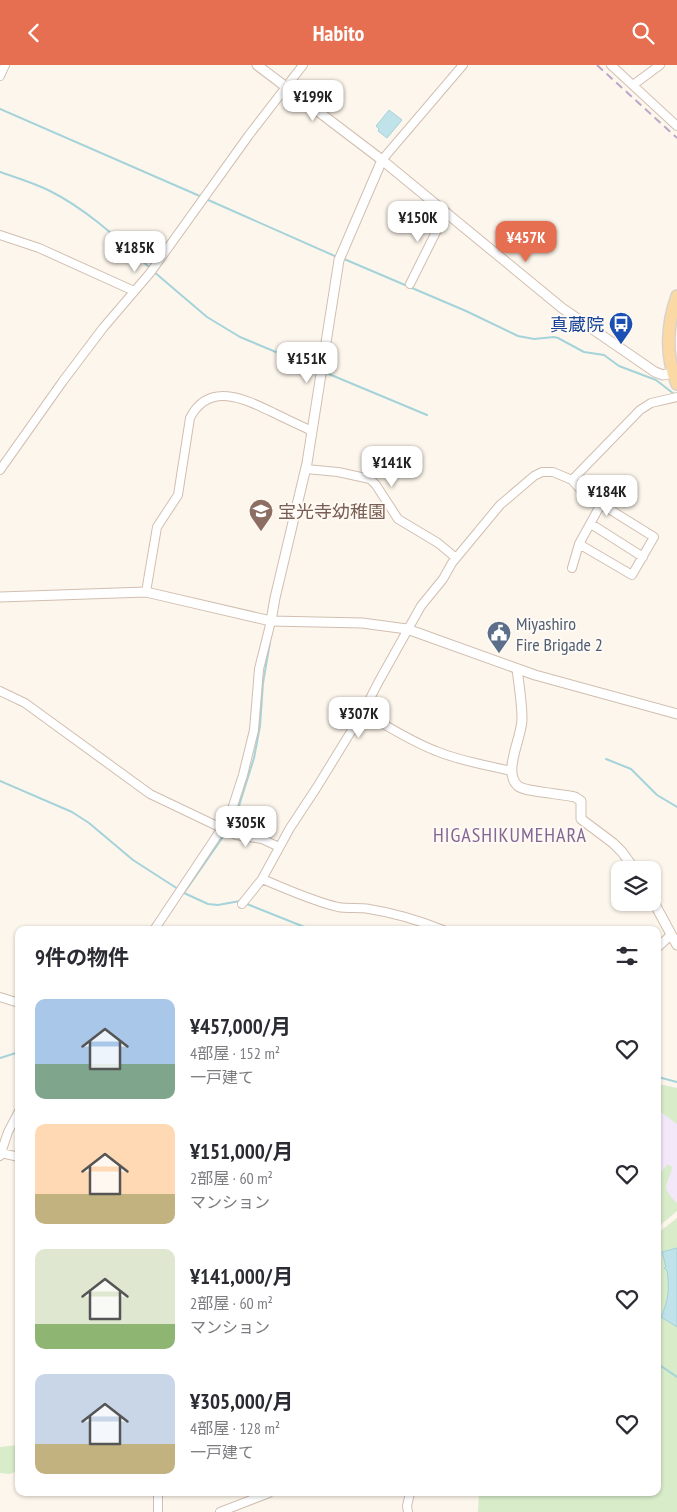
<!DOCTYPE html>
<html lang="ja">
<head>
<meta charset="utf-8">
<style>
	:root { --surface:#fff; --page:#f2f2f3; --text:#2b2b33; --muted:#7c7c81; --accent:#e76f51 }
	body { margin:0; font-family:"PT Sans Narrow","Noto Sans JP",sans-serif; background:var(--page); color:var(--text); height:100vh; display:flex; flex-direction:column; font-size:19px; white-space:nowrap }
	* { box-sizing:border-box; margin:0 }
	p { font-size:16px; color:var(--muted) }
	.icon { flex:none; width:28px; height:28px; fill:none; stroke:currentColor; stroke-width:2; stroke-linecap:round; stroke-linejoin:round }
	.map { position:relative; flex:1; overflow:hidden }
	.details { position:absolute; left:15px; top:861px; width:646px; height:570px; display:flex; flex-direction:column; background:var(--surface); border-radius:10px; box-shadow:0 1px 4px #0004 }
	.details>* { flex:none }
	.buttons { position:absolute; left:611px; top:796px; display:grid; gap:10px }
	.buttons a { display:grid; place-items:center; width:50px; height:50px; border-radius:10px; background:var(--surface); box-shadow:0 1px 4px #0004; font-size:25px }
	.price { position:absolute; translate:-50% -42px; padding:0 11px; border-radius:10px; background:#fff; color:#222; font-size:16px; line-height:32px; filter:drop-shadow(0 1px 2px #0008) }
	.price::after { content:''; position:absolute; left:50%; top:30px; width:15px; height:11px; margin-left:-8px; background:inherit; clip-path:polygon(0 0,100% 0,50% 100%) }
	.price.selected { background:var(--accent); color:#fff }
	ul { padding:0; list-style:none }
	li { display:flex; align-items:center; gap:15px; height:125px; padding:0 20px }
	li span { display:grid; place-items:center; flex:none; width:140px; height:100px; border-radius:10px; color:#555 }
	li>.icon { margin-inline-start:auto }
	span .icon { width:60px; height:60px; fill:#fffc; stroke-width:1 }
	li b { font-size:21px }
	h2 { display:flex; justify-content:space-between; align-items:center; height:60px; padding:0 20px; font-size:21px }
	header { display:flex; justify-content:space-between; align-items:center; height:65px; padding:0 20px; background:var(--accent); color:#fff; font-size:22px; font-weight:600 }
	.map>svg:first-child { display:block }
	.education { fill:#f3e8fa }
	.green { fill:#d8ecc9 }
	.water { fill:#bfe3e8; stroke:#a5d3da }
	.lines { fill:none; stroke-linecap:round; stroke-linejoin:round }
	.stream { stroke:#a5d3da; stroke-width:2 }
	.minor-casing { stroke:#d1beb0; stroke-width:10 }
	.tertiary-casing { stroke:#d1beb0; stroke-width:11 }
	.primary-casing { stroke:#dad1cd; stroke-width:14 }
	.minor { stroke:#fff; stroke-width:8 }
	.tertiary { stroke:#fff; stroke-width:9 }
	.primary { stroke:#fbd9a5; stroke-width:11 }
	.rail { stroke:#b9a8c9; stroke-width:2; stroke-dasharray:8 5; stroke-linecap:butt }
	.labels { text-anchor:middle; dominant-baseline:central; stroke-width:4; stroke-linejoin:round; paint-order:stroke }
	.transit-label { font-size:18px; fill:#164399; stroke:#fffaf3; text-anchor:end }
	.education-label { font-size:18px; fill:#785e54; stroke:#fffaf3; text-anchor:start }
	.service-label { font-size:18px; fill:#4e5e75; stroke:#fffaf3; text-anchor:start }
	.quarter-label { font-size:20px; letter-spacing:1px; fill:#846695; stroke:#fffaf3 }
</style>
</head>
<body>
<header><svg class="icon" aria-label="back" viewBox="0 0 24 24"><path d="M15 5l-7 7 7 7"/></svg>Habito<svg class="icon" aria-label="search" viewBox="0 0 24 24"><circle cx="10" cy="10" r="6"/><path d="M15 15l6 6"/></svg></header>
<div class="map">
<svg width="677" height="1447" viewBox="0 0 677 1447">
	<rect width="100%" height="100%" fill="#fdf6ec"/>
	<path class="education" d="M 658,1019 L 677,1023 L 677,1146 L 658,1162 Z"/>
	<path class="green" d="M 658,1019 L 677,1023 L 677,1059 L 658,1045 Z
		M 668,1099 L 672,1102 C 669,1122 658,1119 677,1138 L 677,1146 L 658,1162 L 658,1110 Z
		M 677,1153 L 677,1447 L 478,1447 L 479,1428 L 658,1428 L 658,1168 Z
		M 19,1380 L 19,1405 L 10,1409 L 0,1408 L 0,1382 Z"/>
	<path class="water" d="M 389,45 L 402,55 L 387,73 L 378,66 L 379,64 L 376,61 Z
		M 677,1183 L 677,1262 L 661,1252 C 668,1237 670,1222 667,1206 L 664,1203 L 666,1202 L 662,1187 Z"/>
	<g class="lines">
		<path class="stream" d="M 0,44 L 202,132
			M 0,107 C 17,113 34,118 50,126 C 88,145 119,175 150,203
			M 206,134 L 337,192
			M 344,194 L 466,246 L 518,271 L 534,274 L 554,272 L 558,273 L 584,287 L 604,290 L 619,301 L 656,315 L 674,329
			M 153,206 L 207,252 L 240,272 L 319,305
			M 324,307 L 427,350
			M 606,694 L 631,704 L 657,730 L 677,742
			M 0,716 L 72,747 L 89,758 L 133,795 L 178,824
			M 229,761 L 238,744 L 254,693 L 260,661 L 263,618 L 270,577
			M 225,769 L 184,828 L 208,839 L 218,840 L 240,836
			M 247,839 L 312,865
			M 0,993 L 19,987
			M 658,1012 L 677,1017
			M 658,1299 L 677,1312"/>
		<defs>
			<path id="minor" d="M 611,0 L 677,61
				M 0,11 L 5,0
				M 633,20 L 660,0
				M 382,95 L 463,0
				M 0,170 L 39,183 L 134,226
				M 410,219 L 446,147
				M 306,404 L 338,407 L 370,414 L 376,420 L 398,454 L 438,478 L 456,493
				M 0,405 L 63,316 L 103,263 L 150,208 L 249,70 L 303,0
				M 591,459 L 643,492
				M 579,479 L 632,510 L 654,472 L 601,439
				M 572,503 L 579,479 L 601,439 L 579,423 L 572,415
				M 146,527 L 157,462 L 178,430 L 190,353 C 209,316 245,334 274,348 C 286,354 299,360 312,366
				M 0,626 L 25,638 L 150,729 L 236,770 L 262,774 L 279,782
				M 363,647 C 387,661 410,676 436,686 C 460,696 486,700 511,706
				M 262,814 C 287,824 312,836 338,842 C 348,844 359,842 369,844 C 395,848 418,855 443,865
				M 242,839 L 262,814 L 290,763 L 317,722 L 363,647 L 379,616 L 421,541 L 443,514 L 452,498 L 500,440 L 534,411 L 542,407 L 553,407 L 572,415 L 640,345 L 651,338 L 677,332
				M 154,865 L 222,763 L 232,744 L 243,710 L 254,665 L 259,604 L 271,556
				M 658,882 L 671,870
				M 0,932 L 19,938
				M 1,1088 L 19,1092
				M 0,1091 L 8,1067 L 19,1046
				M 158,1428 L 158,1447
				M 220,1447 L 269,1428
				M 408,1447 L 407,1441 L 410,1428"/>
			<path id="tertiary" d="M 257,0 L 382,95 L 562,243 L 655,307 L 663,310 L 672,308
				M 0,532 L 146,527 L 271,556 L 362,558 L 407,564 L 535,610 L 677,649
				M 271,556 L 275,533 L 307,398 L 339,195 L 382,95
				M 517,604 C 519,620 522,638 522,654 C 522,673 502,707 518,721 C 525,727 564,729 575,732 L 581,736 L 581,754 L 613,778 L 622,787 L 635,805
				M 652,834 L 677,880"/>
			<path id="primary" d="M 677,231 C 667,259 665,291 677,319"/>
		</defs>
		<use href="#minor" class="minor-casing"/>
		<use href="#tertiary" class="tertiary-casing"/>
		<use href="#primary" class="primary-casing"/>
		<use href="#minor" class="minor"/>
		<use href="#tertiary" class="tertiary"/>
		<use href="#primary" class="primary"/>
		<path class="rail" d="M 597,0 L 677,73"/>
	</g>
	<defs>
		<symbol id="bus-pin" viewBox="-11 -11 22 30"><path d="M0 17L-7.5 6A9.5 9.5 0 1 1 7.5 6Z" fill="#1a4fb4" stroke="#fffaf3"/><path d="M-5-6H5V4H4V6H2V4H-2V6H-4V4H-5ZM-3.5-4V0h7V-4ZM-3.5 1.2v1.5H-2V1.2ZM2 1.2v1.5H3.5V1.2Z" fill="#fff"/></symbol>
		<symbol id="school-pin" viewBox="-11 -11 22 30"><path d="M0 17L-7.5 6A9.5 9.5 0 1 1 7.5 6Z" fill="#8d6e63" stroke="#fffaf3"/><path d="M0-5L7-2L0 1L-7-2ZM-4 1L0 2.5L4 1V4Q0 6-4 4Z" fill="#fff"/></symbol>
		<symbol id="civic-pin" viewBox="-11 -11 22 30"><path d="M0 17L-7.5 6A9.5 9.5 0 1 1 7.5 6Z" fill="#5c6f8a" stroke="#fffaf3"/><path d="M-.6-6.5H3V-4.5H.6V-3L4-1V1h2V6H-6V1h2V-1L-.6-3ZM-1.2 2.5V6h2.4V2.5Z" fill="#fff"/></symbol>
	</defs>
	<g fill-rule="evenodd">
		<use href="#bus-pin" x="607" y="245" width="28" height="38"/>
		<use href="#school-pin" x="247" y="432" width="28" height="38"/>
		<use href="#civic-pin" x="485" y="554" width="28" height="38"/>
	</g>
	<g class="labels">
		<g class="transit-label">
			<text x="604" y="259">真蔵院</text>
		</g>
		<g class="education-label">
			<text x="278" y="446">宝光寺幼稚園</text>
		</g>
		<g class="service-label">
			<text x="516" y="558">Miyashiro<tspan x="516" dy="21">Fire Brigade 2</tspan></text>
		</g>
		<g class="quarter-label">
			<text x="510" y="770">HIGASHIKUMEHARA</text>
		</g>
	</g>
</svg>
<div class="buttons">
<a><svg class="icon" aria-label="layers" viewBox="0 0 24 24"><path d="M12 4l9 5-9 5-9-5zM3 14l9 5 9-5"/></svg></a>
</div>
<b class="price" style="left:313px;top:57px">¥199K</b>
<b class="price" style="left:418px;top:178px">¥150K</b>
<b class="price selected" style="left:526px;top:198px">¥457K</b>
<b class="price" style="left:135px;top:208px">¥185K</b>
<b class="price" style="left:307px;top:319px">¥151K</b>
<b class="price" style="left:392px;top:423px">¥141K</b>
<b class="price" style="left:607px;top:452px">¥184K</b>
<b class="price" style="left:359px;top:674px">¥307K</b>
<b class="price" style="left:246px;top:783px">¥305K</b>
<section class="details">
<h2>9件の物件<svg class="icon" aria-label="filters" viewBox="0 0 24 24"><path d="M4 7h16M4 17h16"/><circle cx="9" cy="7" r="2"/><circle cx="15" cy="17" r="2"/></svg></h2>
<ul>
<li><span style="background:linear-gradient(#a9c7e8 65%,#7fa58c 0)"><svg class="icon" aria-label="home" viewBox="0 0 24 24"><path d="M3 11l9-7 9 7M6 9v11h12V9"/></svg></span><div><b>¥457,000/月</b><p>4部屋 · 152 m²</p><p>一戸建て</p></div><svg class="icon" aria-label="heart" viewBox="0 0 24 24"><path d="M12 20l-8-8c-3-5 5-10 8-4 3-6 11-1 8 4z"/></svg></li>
<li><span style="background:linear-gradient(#ffd9b3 70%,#c2b280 0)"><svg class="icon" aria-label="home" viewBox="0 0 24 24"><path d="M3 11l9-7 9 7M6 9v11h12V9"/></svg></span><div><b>¥151,000/月</b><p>2部屋 · 60 m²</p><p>マンション</p></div><svg class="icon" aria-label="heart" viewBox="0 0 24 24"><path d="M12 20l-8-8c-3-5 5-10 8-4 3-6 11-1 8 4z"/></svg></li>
<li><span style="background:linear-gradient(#dfe7d0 75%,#8fb573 0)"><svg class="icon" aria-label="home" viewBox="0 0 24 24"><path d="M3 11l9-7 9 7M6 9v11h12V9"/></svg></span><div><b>¥141,000/月</b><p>2部屋 · 60 m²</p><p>マンション</p></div><svg class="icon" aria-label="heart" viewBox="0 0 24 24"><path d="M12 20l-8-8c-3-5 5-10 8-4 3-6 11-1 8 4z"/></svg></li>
<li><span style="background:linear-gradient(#c9d6e8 70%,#c2b280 0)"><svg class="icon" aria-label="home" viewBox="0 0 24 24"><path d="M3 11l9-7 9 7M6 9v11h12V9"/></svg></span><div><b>¥305,000/月</b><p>4部屋 · 128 m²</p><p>一戸建て</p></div><svg class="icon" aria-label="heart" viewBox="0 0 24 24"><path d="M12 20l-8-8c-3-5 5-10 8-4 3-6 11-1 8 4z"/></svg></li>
</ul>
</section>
</div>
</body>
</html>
